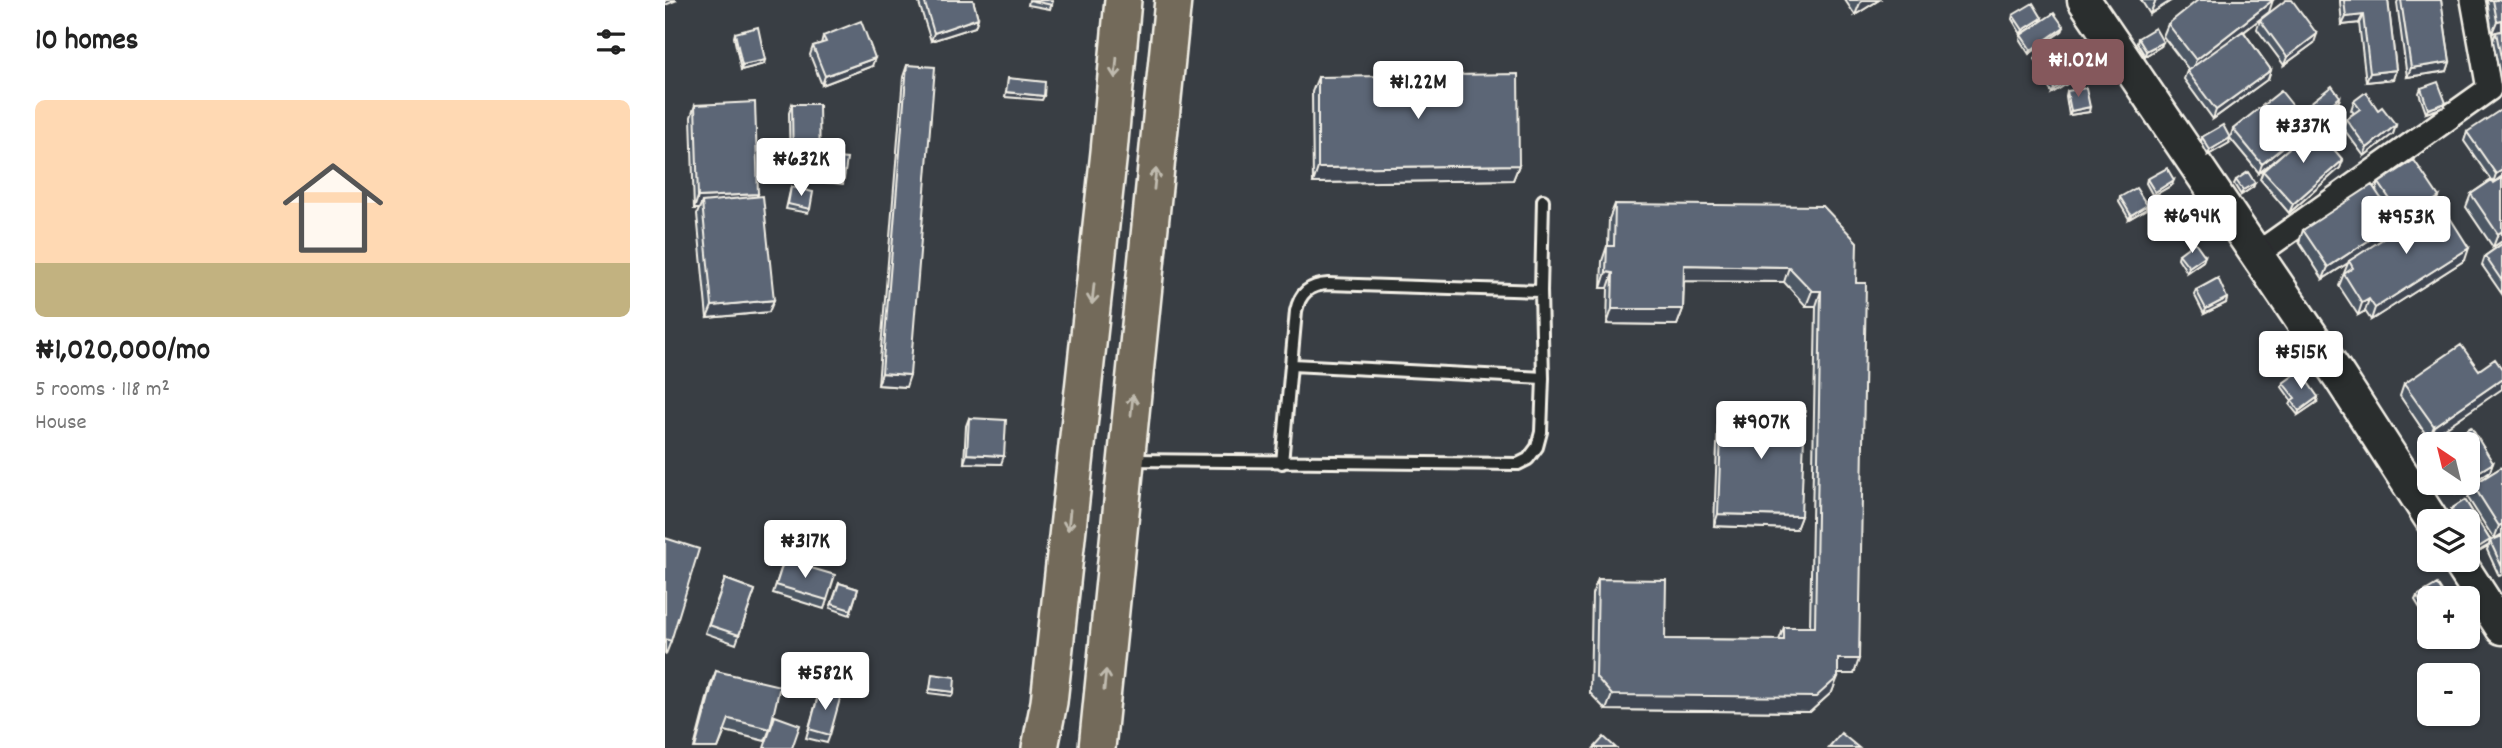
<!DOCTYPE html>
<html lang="en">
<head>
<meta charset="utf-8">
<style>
	:root { --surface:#fff; --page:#f2f2f2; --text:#222; --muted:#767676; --line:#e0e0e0; --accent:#85585c }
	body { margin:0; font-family:Dekko,sans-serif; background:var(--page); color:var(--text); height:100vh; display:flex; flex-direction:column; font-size:26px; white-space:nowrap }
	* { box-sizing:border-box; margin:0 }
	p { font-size:23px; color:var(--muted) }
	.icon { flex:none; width:38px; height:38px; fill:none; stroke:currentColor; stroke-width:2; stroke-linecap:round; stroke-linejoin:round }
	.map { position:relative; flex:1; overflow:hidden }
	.details { display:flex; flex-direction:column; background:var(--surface); width:665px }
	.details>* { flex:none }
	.needle { width:46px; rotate:325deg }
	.buttons { position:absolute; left:1752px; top:432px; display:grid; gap:14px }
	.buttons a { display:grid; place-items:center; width:63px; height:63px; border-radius:10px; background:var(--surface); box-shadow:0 2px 5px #0004; font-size:35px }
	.price { position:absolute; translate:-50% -60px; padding:0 16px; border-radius:7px; background:#fff; color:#222; font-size:23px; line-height:46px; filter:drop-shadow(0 2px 4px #0008) }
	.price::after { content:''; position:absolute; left:50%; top:42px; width:21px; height:16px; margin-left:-10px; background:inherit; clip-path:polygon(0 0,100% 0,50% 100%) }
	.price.selected { background:var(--accent); color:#fff }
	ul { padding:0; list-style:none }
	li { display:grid; align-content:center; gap:14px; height:371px; padding:0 35px }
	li+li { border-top:2px solid var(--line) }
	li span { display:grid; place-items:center; height:217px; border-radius:10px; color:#555 }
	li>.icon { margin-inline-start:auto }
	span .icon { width:126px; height:126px; fill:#fffc; stroke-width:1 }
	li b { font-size:30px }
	h2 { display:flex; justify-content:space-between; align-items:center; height:84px; padding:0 35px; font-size:30px }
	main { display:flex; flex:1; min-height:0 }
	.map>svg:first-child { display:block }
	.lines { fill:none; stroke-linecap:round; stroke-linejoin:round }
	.lane-casing { stroke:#f4f1e8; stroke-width:16 }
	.street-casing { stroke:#f4f1e8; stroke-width:28 }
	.secondary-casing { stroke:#f4f1e8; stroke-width:37 }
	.primary-casing { stroke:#f4f1e8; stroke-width:40 }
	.lane { stroke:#2a2d2e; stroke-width:10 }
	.street { stroke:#2a2d2e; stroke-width:23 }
	.secondary { stroke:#2a2d2e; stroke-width:32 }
	.primary { stroke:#736b5a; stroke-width:35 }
	.wall { fill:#4e5865; stroke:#f4f1e8; stroke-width:2; fill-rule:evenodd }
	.shaded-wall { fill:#404753; stroke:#f4f1e8; stroke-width:2 }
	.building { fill:#5b6676; stroke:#f4f1e8; stroke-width:2 }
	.oneway { stroke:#c0bbaf }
</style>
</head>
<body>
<main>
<section class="details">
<h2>10 homes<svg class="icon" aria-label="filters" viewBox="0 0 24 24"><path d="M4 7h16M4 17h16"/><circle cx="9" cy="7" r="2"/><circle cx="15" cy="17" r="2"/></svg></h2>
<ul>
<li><span style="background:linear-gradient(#ffd9b3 75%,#c2b280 0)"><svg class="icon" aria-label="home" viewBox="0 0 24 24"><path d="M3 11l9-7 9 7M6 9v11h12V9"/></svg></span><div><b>₦1,020,000/mo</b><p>5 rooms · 118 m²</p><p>House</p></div></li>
</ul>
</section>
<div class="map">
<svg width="1837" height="748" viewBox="0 0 1837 748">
	<rect width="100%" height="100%" fill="#393e44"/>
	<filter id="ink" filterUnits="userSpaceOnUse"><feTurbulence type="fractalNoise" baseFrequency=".0143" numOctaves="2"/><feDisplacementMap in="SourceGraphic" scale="14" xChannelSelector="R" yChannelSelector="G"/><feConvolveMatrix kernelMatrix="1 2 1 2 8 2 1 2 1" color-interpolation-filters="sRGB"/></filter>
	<g filter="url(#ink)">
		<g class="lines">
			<defs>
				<path id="lane" d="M 627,365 L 878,378
					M 465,460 L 853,464 L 863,459 L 872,447 L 876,432 L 878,378 L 876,291 L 878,200
					M 617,463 L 631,311 C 635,293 644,285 663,284 L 876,291"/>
				<path id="street" d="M 1808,0 L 1824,89
					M 1592,254 L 1824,89"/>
				<path id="secondary" d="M 1419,0 L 1674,376 L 1768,522
					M 1793,560 L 1837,628"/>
				<path id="primary" d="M 375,748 L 384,702 L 444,152 L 458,0
					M 432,748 L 508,0"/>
			</defs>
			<use href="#lane" class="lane-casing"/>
			<use href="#street" class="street-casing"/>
			<use href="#secondary" class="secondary-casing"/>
			<use href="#primary" class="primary-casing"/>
			<use href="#lane" class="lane"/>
			<use href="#street" class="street"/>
			<use href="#secondary" class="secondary"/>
			<use href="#primary" class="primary"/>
		</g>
		<path class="wall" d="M 253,0 L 308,0 L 313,18 L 310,27 L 266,41 Z
			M 364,0 L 388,0 L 385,9 L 363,5 Z
			M 1180,0 L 1214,0 L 1190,15 Z
			M 1476,0 L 1507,0 L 1485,14 Z
			M 1675,0 L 1723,0 L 1731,70 L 1728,79 L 1701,82 L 1694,23 L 1677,25 L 1675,2 Z
			M 1733,0 L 1776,0 L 1785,62 L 1782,71 L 1742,77 L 1732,3 Z
			M 1822,0 L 1837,0 L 1837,82 L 1836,82 L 1828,41 L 1831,32 L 1836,31 L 1827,33 Z
			M 1604,12 L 1579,32 L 1606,70 L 1603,79 L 1548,119 L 1519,79 L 1522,71 L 1524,70 L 1498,36 L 1503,24 Z
			M 1348,15 L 1376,22 L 1397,31 L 1364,54 L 1355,40 L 1356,35 L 1372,24 L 1356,34 L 1347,19 Z
			M 1595,20 L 1649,43 L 1619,65 L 1592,29 Z
			M 70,33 L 99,64 L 76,70 L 69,37 Z
			M 158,36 L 207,66 L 157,85 L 145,55 L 148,46 L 156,44 Z
			M 1473,38 L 1496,46 L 1480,56 L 1472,43 Z
			M 1372,54 L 1396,55 L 1377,69 L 1370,59 Z
			M 242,65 L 241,387 L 213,385 L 238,77 Z
			M 1379,73 L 1407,78 L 1405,82 L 1387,93 L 1377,77 Z
			M 653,77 L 854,165 L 848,180 L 648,183 L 647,92 Z
			M 1756,88 L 1781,103 L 1779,107 L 1761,113 L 1754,93 Z
			M 1402,91 L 1424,112 L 1404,115 L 1401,96 Z
			M 1675,97 L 1674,101 L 1643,125 L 1644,126 L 1642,133 L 1678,160 L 1675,168 L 1624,213 L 1595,179 L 1598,171 L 1624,148 L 1594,173 L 1565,138 L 1568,129 L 1634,113 L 1635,111 Z
			M 1689,101 L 1713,110 L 1731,125 L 1728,134 L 1699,156 L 1678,128 L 1681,119 L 1689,113 L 1686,110 Z
			M 127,104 L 155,168 L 152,177 L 125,177 L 124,113 Z
			M 30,105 L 93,194 L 92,197 L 104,312 L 42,318 L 32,214 L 34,209 L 29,209 L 26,117 Z
			M 1802,132 L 1837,176 L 1828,182 L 1829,183 L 1837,178 L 1837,241 L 1828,247 L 1801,207 L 1806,194 L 1826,180 L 1799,141 Z
			M 1537,137 L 1564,143 L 1543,155 L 1536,142 Z
			M 1482,179 L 1507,185 L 1488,196 L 1481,183 Z
			M 1571,180 L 1588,187 L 1576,195 L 1569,184 Z
			M 1714,183 L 1770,205 L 1800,260 L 1706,320 L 1700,311 L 1693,315 L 1674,286 L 1683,263 L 1658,279 L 1634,242 L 1638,230 L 1711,191 ZM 1716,198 L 1736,228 L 1728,233 L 1732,222 Z
			M 126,187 L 145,209 L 143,213 L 121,209 Z
			M 1455,197 L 1482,205 L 1481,209 L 1464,219 L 1454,202 Z
			M 950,204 L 1191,283 L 1189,674 L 1173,674 L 1167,692 L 1145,712 L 941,710 L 925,693 L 927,594 L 933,579 L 1000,639 L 1114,640 L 1119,627 L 1145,627 L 1151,306 L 1141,306 L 1119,282 L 1019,281 L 1018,309 L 1012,325 L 942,324 L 943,288 L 936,288 L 937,261 L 942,246 L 943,246 L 944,219 Z
			M 1837,244 L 1837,294 L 1817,265 L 1820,256 Z
			M 1514,254 L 1540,256 L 1538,261 L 1522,272 L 1513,258 Z
			M 1531,290 L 1562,298 L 1561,303 L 1539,314 L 1529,294 Z
			M 1814,370 L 1764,439 L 1735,396 L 1739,384 Z
			M 1618,383 L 1652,402 L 1633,415 L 1625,405 L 1627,401 L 1617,387 Z
			M 1057,406 L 1136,516 L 1131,529 L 1049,526 L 1053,419 Z
			M 304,418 L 336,464 L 299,463 L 301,426 Z
			M 1828,463 L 1825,471 L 1792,493 L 1785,483 L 1802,483 Z
			M 1837,467 L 1837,534 L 1829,539 L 1803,498 L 1808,485 Z
			M 1800,500 L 1825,540 L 1824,545 L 1810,553 L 1802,541 L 1802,522 L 1790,522 L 1785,514 L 1786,509 Z
			M 1837,536 L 1837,575 L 1834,576 L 1822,550 L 1825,541 Z
			M 0,538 L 6,641 L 1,654 L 0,653 Z
			M 119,560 L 162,600 L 159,609 L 108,593 Z
			M 60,579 L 90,590 L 71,644 L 40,633 Z
			M 174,583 L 193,589 L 185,615 L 165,608 Z
			M 1752,596 L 1764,598 L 1764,623 L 1750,600 Z
			M 51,671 L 105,729 L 100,741 L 60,731 L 53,748 L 29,748 L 46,683 Z
			M 155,689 L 165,735 L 162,743 L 141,738 Z"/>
		<path class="shaded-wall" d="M 0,0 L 12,0 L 0,5 Z
			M 1199,0 L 1214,0 L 1190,15 L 1195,3 Z
			M 1493,0 L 1507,0 L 1485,14 L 1490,2 Z
			M 1608,0 L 1604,12 L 1526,73 L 1531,60 Z
			M 1698,15 L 1694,23 L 1677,25 L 1681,17 Z
			M 313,18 L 310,27 L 266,41 L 269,33 Z
			M 1377,18 L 1376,22 L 1356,34 L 1358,30 Z
			M 1837,20 L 1837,31 L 1827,33 L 1832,21 Z
			M 1399,27 L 1397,31 L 1364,54 L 1366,50 Z
			M 1652,34 L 1649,43 L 1619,65 L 1622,57 Z
			M 1498,42 L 1496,46 L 1480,56 L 1481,51 Z
			M 1397,51 L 1396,55 L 1377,69 L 1379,65 Z
			M 210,58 L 207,66 L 157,85 L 160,76 Z
			M 100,60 L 99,64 L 76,70 L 77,65 Z
			M 1785,62 L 1782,71 L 1742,77 L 1746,68 Z
			M 1606,70 L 1603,79 L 1548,119 L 1551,110 Z
			M 1731,70 L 1728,79 L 1701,82 L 1705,73 Z
			M 1407,78 L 1405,82 L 1387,93 L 1389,89 Z
			M 341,92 L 379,96 L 377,100 L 340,97 Z
			M 1675,97 L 1674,101 L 1641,126 L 1643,122 Z
			M 1781,103 L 1779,107 L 1761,113 L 1763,109 Z
			M 1425,107 L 1424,112 L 1404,115 L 1406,111 Z
			M 1731,125 L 1728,134 L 1699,156 L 1702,148 Z
			M 1644,126 L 1641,134 L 1594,173 L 1597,164 Z
			M 1565,138 L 1564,143 L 1543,155 L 1545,150 Z
			M 1678,160 L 1675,168 L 1624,213 L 1628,204 Z
			M 854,165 L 848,180 L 648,183 L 653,168 Z
			M 155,168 L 152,177 L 125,177 L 128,169 Z
			M 1837,170 L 1837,176 L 1828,183 L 1831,174 Z
			M 159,177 L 179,179 L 178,184 L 157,182 Z
			M 1509,180 L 1507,185 L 1488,196 L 1490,192 Z
			M 1590,183 L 1588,187 L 1576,195 L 1578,190 Z
			M 93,194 L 88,206 L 37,202 L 34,209 L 29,209 L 33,197 Z
			M 1774,197 L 1770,205 L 1736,228 L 1739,220 Z
			M 1482,205 L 1481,209 L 1464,219 L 1466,215 Z
			M 1732,222 L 1727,235 L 1684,261 L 1683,263 L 1658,279 L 1663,267 Z
			M 1837,231 L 1837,241 L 1828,247 L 1833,234 Z
			M 1804,248 L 1800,260 L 1706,320 L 1710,308 Z
			M 1540,256 L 1538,261 L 1522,272 L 1524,267 Z
			M 1019,265 L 1124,267 L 1119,282 L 1013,281 Z
			M 941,272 L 948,273 L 943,288 L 936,288 Z
			M 1147,291 L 1156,291 L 1151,306 L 1141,306 Z
			M 1562,298 L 1561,303 L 1539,314 L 1541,309 Z
			M 1704,299 L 1700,311 L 1693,315 L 1697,303 Z
			M 109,300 L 104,312 L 42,318 L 47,306 Z
			M 947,309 L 1018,309 L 1012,325 L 942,324 Z
			M 217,373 L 245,375 L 241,387 L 213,385 Z
			M 1837,379 L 1837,389 L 1764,439 L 1769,426 Z
			M 1653,397 L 1652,402 L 1633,415 L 1634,411 Z
			M 302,454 L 339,456 L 336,464 L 299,463 Z
			M 1828,463 L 1825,471 L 1792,493 L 1795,484 L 1802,483 L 1802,479 Z
			M 1053,514 L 1136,516 L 1131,529 L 1049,526 Z
			M 1837,524 L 1837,534 L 1829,539 L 1834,526 Z
			M 1825,540 L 1824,545 L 1810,553 L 1812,548 Z
			M 1173,659 L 1194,659 L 1189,674 L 1167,674 Z
			M 1173,677 L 1167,692 L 1145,712 L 941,710 L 947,695 Z
			M 265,689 L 289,692 L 287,696 L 263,693 Z"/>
		<path class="building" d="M 259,0 L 308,0 L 313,18 L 269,33 Z
			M 364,0 L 388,0 L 387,5 Z
			M 1533,0 L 1608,0 L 1531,60 L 1503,24 Z
			M 1621,0 L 1627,0 L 1652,34 L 1622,57 L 1595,20 Z
			M 1679,0 L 1723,0 L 1731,70 L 1705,73 L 1698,15 L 1681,17 Z
			M 1736,0 L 1776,0 L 1785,62 L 1746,68 Z
			M 1828,0 L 1837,0 L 1837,20 L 1832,21 Z
			M 1368,3 L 1377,18 L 1358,30 L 1348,15 Z
			M 1389,13 L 1399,27 L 1366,50 L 1356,35 Z
			M 196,21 L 210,58 L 160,76 L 148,46 L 161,42 L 158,36 Z
			M 93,27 L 100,60 L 77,65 L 70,33 Z
			M 1490,28 L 1498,42 L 1481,51 L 1473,38 Z
			M 1578,31 L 1606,70 L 1551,110 L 1522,71 Z
			M 1837,31 L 1837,63 L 1831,32 Z
			M 1390,41 L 1397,51 L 1379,65 L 1372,54 Z
			M 1396,61 L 1407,78 L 1389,89 L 1379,73 Z
			M 242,65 L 270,67 L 245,375 L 217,373 Z
			M 853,74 L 854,165 L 653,168 L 653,77 Z
			M 343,78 L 380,82 L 379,96 L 341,92 Z
			M 1773,82 L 1781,103 L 1763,109 L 1756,88 Z
			M 1667,86 L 1675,97 L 1643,122 L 1635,111 Z
			M 1421,88 L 1425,107 L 1406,111 L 1402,91 Z
			M 1616,91 L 1644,126 L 1597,164 L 1568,129 Z
			M 1701,92 L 1713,110 L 1717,107 L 1731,125 L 1702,148 L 1681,119 L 1695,109 L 1689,101 Z
			M 90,102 L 93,194 L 33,197 L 30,105 Z
			M 127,104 L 154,104 L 155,168 L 128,169 Z
			M 1837,109 L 1837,170 L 1831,174 L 1802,132 Z
			M 1558,125 L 1565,138 L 1545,150 L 1537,137 Z
			M 1649,126 L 1678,160 L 1628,204 L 1598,171 Z
			M 161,157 L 182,159 L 179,179 L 159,177 Z
			M 1749,160 L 1774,197 L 1739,220 L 1714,183 Z
			M 1502,168 L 1509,180 L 1490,192 L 1482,179 Z
			M 1583,172 L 1590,183 L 1578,190 L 1571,180 Z
			M 1837,178 L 1837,231 L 1833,234 L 1806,194 L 1827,180 L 1829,183 Z
			M 1707,185 L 1732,222 L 1663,267 L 1638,230 Z
			M 126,187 L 148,192 L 145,209 L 123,204 Z
			M 1471,188 L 1482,205 L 1466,215 L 1455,197 Z
			M 98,196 L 109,300 L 47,306 L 37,202 Z
			M 1775,202 L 1804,248 L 1710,308 L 1704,299 L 1697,303 L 1679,274 L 1688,268 L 1684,261 Z
			M 950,204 L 1158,206 L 1192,242 L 1191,283 L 1201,283 L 1194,659 L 1173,659 L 1173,677 L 1151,697 L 947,695 L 931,677 L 933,579 L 1001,580 L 1000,639 L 1119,640 L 1119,627 L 1150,627 L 1156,291 L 1147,291 L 1124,267 L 1019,265 L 1018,309 L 947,309 L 948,273 L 941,272 L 942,246 L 949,246 Z
			M 1530,242 L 1540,256 L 1524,267 L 1514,254 Z
			M 1837,244 L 1837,281 L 1820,256 Z
			M 1553,278 L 1562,298 L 1541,309 L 1531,290 Z
			M 1796,345 L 1814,370 L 1830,359 L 1837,369 L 1837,379 L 1769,426 L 1739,384 Z
			M 1635,371 L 1653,397 L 1634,411 L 1627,400 L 1630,398 L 1618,383 Z
			M 1057,406 L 1140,409 L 1136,516 L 1053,514 Z
			M 304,418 L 341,420 L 339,456 L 302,454 Z
			M 1806,427 L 1828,463 L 1802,479 L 1802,444 L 1778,444 Z
			M 1837,467 L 1837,524 L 1834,526 L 1808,485 Z
			M 1800,500 L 1825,540 L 1812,548 L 1802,534 L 1802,522 L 1794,522 L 1786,509 Z
			M 1837,536 L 1837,567 L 1825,541 Z
			M 0,538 L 34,549 L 6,641 L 0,639 Z
			M 119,560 L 170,575 L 162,600 L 111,585 Z
			M 60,579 L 90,590 L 74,635 L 44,625 Z
			M 174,583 L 193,589 L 186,610 L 167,604 Z
			M 1772,584 L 1781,598 L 1764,598 L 1764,616 L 1752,596 Z
			M 51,671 L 115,686 L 105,729 L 64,719 L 53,748 L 30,748 Z
			M 267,674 L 290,677 L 289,692 L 265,689 Z
			M 155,689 L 176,695 L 165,735 L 144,729 Z
			M 110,716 L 135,725 L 127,748 L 99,748 Z
			M 1176,733 L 1194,748 L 1163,748 Z
			M 939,737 L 951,748 L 929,748 Z"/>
		<defs><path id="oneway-shaft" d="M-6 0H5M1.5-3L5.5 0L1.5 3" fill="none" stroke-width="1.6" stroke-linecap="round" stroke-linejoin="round" transform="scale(1.75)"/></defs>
		<g class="oneway">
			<use href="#oneway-shaft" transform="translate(451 68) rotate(95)"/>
			<use href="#oneway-shaft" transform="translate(490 179) rotate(-84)"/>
			<use href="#oneway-shaft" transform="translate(428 294) rotate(96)"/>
			<use href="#oneway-shaft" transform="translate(467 405) rotate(-84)"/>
			<use href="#oneway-shaft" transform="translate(404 520) rotate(96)"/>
			<use href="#oneway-shaft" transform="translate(440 680) rotate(-84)"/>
		</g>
	</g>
</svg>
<div class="buttons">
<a><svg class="needle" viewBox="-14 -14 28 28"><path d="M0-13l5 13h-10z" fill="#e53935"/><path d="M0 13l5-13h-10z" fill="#767676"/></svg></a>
<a><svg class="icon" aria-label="layers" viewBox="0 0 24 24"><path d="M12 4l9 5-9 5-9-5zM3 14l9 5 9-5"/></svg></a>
<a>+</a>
<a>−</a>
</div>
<b class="price selected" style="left:1413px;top:99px">₦1.02M</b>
<b class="price" style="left:753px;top:121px">₦1.22M</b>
<b class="price" style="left:1638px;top:165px">₦337K</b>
<b class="price" style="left:136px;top:198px">₦632K</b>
<b class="price" style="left:1527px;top:255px">₦694K</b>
<b class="price" style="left:1741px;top:256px">₦953K</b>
<b class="price" style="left:1636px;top:391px">₦515K</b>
<b class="price" style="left:1096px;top:461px">₦907K</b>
<b class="price" style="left:140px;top:580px">₦317K</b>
<b class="price" style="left:160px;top:712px">₦582K</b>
</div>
</main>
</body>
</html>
